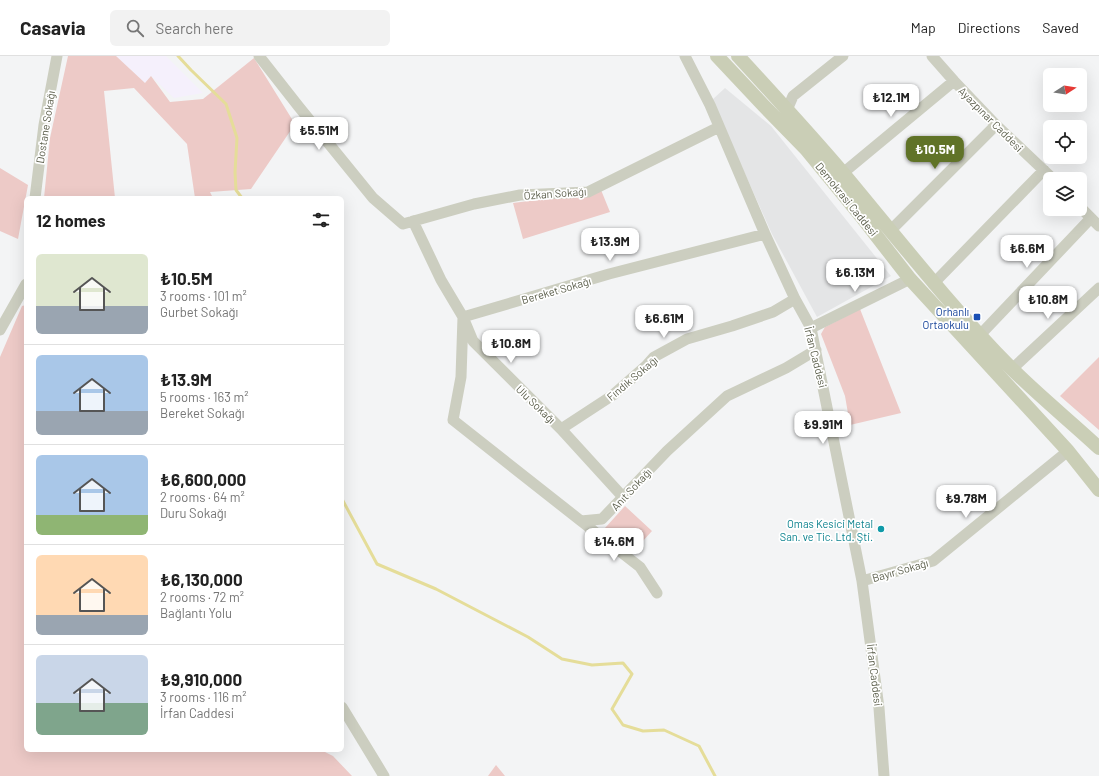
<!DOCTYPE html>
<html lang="en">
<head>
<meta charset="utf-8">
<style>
	:root { --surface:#fff; --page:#f2f2f2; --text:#222; --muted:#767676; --line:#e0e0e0; --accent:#607327 }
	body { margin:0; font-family:Barlow,sans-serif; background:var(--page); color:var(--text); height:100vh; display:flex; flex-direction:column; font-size:15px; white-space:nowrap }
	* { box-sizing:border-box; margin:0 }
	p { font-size:13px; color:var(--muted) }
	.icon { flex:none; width:22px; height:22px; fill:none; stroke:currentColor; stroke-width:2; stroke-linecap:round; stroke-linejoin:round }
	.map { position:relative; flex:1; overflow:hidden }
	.sheet { position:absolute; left:24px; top:140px; width:320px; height:556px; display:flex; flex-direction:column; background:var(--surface); border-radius:6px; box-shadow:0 4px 16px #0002 }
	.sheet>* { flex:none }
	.needle { width:26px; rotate:78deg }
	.tools { position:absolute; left:1043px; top:12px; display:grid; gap:8px }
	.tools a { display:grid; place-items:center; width:44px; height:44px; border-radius:6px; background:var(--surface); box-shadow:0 4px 16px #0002; font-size:20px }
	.price { position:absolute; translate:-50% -34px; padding:0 9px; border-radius:8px; background:#fff; color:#222; font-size:13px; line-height:26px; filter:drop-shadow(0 1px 2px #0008) }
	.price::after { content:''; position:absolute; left:50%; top:24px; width:12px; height:9px; margin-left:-6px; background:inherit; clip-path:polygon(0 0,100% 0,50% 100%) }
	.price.active { background:var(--accent); color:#fff }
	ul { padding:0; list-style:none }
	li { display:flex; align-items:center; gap:12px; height:100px; padding:0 12px }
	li+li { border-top:1px solid var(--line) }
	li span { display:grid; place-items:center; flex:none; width:112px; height:80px; border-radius:6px; color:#555 }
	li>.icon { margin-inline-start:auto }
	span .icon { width:48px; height:48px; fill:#fffc; stroke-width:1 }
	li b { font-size:17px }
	h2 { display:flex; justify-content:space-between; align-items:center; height:48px; padding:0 12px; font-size:17px }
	header { display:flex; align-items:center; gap:24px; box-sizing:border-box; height:56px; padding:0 20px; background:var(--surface); border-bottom:1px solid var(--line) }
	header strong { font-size:19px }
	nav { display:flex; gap:22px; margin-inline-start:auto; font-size:14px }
	.search { width:280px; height:36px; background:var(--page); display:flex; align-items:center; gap:10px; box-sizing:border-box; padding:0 14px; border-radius:6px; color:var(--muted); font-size:15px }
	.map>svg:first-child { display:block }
	.commercial { fill:#f5f0fc }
	.education { fill:#e4e5e6 }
	.green { fill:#edcac7 }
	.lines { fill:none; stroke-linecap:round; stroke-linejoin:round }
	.stream { stroke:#e5dd99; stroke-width:3 }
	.minor { stroke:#cccec0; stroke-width:11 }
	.major { stroke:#caceb6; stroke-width:14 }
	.transit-dot { fill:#1a4fb4; stroke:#fff; stroke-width:1.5 }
	.culture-dot { fill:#0f9aa8; stroke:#fff; stroke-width:1.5 }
	.labels { text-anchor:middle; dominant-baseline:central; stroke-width:3.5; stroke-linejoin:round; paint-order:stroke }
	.street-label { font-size:11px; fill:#5c5f4c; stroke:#fff }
	.transit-label { font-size:11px; fill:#164399; stroke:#fff; text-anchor:end }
	.culture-label { font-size:11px; fill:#0d838f; stroke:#fff; text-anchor:end }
</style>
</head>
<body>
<header>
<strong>Casavia</strong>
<div class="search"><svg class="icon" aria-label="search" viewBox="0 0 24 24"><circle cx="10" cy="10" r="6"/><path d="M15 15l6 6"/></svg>Search here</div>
<nav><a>Map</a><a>Directions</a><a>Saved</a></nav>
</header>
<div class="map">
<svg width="1099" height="720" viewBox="0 0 1099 720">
	<rect width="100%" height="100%" fill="#f3f4f5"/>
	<path class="commercial" d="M 116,0 L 166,0 L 203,37 L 174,42 L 151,20 L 145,27 Z"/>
	<path class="education" d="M 725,32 L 771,70 L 891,220 L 817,261 L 772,178 L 712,44 Z"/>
	<path class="green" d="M 68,0 L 116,0 L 145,27 L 151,20 L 170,46 L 203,43 L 254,2 L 295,68 L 251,133 L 210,136 L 213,142 L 195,142 L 187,88 L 134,32 L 104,35 L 115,142 L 44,142 L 50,82 Z
		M 0,112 L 28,129 L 18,183 L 0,175 Z
		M 601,134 L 610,156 L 523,183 L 513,147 L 592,137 Z
		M 26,249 L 26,694 L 321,694 L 333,700 L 352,720 L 0,720 L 0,301 L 22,250 Z
		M 860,253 L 901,357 L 850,369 L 845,340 L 821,278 L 825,271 Z
		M 1099,301 L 1099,374 L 1060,340 Z
		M 625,450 L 652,475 L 632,497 L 605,472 Z
		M 496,709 L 505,720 L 488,720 Z"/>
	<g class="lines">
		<path class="stream" d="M 178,0 L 191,14 L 226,48 L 237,82 L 235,116 L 236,134 L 242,142
			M 342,443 L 377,508 L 436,533 L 528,581 L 562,603 L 592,609 L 623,607 L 632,618 L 612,653 L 623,669 L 643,675 L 664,674 L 699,690 L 715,720"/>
		<path class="minor" d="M 259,0 L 299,51 L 373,142 L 403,168 L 474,148 L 520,139 L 588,136 L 719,71
			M 685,0 L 710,49 L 765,178 L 795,243 L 811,272 L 862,525 L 879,652 L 884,720
			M 932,0 L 954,25 L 996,69 L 1053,123
			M 787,54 L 793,40 L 843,0
			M 843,117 L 954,25
			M 35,142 L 44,69 L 57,0
			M 1080,151 L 1099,170
			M 413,165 L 441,224 L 463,261 L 473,285 L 561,373 L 623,441
			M 890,175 L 996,69
			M 765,178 L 609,218 L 463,261 L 461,321 L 453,364 L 581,465 L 602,463 L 667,395 L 727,340 L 786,312 L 816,294
			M 933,228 L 1044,114
			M 811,272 L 910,223
			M 0,274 L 26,228
			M 980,279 L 1091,162
			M 1012,313 L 1099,232
			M 561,373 L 613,339 L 646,310 L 654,301 L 687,283 L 732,270 L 773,256 L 795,243
			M 581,465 L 640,511 L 657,537
			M 862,525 L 933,505 L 1068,395
			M 342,651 L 384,720"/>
		<path class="major" d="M 717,0 L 764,50 L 806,93 L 861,160 L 910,223 L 1068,395 L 1099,434
			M 738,0 C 773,38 809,77 843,117 C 898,183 951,251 1011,312 C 1039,340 1070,365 1099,392"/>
	</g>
	<rect class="transit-dot" x="973" y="257" width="8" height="8" rx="2"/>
	<circle class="culture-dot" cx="881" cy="473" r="4"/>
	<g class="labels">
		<g class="street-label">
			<text transform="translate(991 63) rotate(45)">Ayazpınar Caddesi</text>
			<text transform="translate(45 71) rotate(-81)">Dostane Sokağı</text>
			<text transform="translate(555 137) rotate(-4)">Özkan Sokağı</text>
			<text transform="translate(847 143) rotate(51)">Demokrasi Caddesi</text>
			<text transform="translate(556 234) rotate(-16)">Bereket Sokağı</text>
			<text transform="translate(816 301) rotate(76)">İrfan Caddesi</text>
			<text transform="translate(632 322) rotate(-40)">Fındık Sokağı</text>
			<text transform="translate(536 348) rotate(44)">Ulu Sokağı</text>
			<text transform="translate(631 433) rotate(-47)">Anıt Sokağı</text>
			<text transform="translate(900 514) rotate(-16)">Bayır Sokağı</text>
			<text transform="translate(875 619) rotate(83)">İrfan Caddesi</text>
		</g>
		<g class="transit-label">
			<text x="969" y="255">Orhanlı<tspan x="969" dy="13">Ortaokulu</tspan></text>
		</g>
		<g class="culture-label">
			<text x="873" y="467">Omas Kesici Metal<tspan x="873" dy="13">San. ve Tic. Ltd. Şti.</tspan></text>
		</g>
	</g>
</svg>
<div class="tools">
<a><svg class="needle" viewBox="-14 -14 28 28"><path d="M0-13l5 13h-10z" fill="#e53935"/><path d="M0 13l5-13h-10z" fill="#767676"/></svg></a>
<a><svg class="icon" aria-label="locate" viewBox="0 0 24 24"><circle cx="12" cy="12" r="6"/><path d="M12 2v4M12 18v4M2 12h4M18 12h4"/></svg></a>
<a><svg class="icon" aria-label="layers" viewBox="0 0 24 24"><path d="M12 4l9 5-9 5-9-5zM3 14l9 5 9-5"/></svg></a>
</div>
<b class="price" style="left:891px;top:62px">₺12.1M</b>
<b class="price" style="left:319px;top:95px">₺5.51M</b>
<b class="price active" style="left:935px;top:114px">₺10.5M</b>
<b class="price" style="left:610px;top:206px">₺13.9M</b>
<b class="price" style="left:1027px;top:213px">₺6.6M</b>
<b class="price" style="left:855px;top:237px">₺6.13M</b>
<b class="price" style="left:1048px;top:264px">₺10.8M</b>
<b class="price" style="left:664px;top:283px">₺6.61M</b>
<b class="price" style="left:511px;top:308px">₺10.8M</b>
<b class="price" style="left:823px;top:389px">₺9.91M</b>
<b class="price" style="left:966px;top:463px">₺9.78M</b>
<b class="price" style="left:614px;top:506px">₺14.6M</b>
<section class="sheet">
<h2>12 homes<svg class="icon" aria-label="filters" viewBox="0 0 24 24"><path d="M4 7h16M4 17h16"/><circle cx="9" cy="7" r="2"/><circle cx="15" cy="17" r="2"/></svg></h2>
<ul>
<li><span style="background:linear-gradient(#dfe7d0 65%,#9aa5b1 0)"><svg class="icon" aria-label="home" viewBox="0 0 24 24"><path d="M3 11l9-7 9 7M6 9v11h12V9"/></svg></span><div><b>₺10.5M</b><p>3 rooms · 101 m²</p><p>Gurbet Sokağı</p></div></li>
<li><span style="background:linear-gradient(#a9c7e8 70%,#9aa5b1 0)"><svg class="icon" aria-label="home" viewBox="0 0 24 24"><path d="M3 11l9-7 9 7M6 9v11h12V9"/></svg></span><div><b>₺13.9M</b><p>5 rooms · 163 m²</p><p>Bereket Sokağı</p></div></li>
<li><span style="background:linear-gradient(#a9c7e8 75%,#8fb573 0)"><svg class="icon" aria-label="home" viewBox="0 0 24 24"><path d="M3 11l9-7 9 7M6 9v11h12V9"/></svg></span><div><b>₺6,600,000</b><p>2 rooms · 64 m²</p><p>Duru Sokağı</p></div></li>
<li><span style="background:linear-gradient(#ffd9b3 75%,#9aa5b1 0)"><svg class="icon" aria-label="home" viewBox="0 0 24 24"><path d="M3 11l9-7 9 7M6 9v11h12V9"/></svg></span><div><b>₺6,130,000</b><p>2 rooms · 72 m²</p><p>Bağlantı Yolu</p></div></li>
<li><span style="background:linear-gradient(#c9d6e8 60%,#7fa58c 0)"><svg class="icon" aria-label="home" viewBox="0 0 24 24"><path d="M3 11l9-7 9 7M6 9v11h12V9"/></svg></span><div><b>₺9,910,000</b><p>3 rooms · 116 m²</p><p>İrfan Caddesi</p></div></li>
</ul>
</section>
</div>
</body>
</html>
